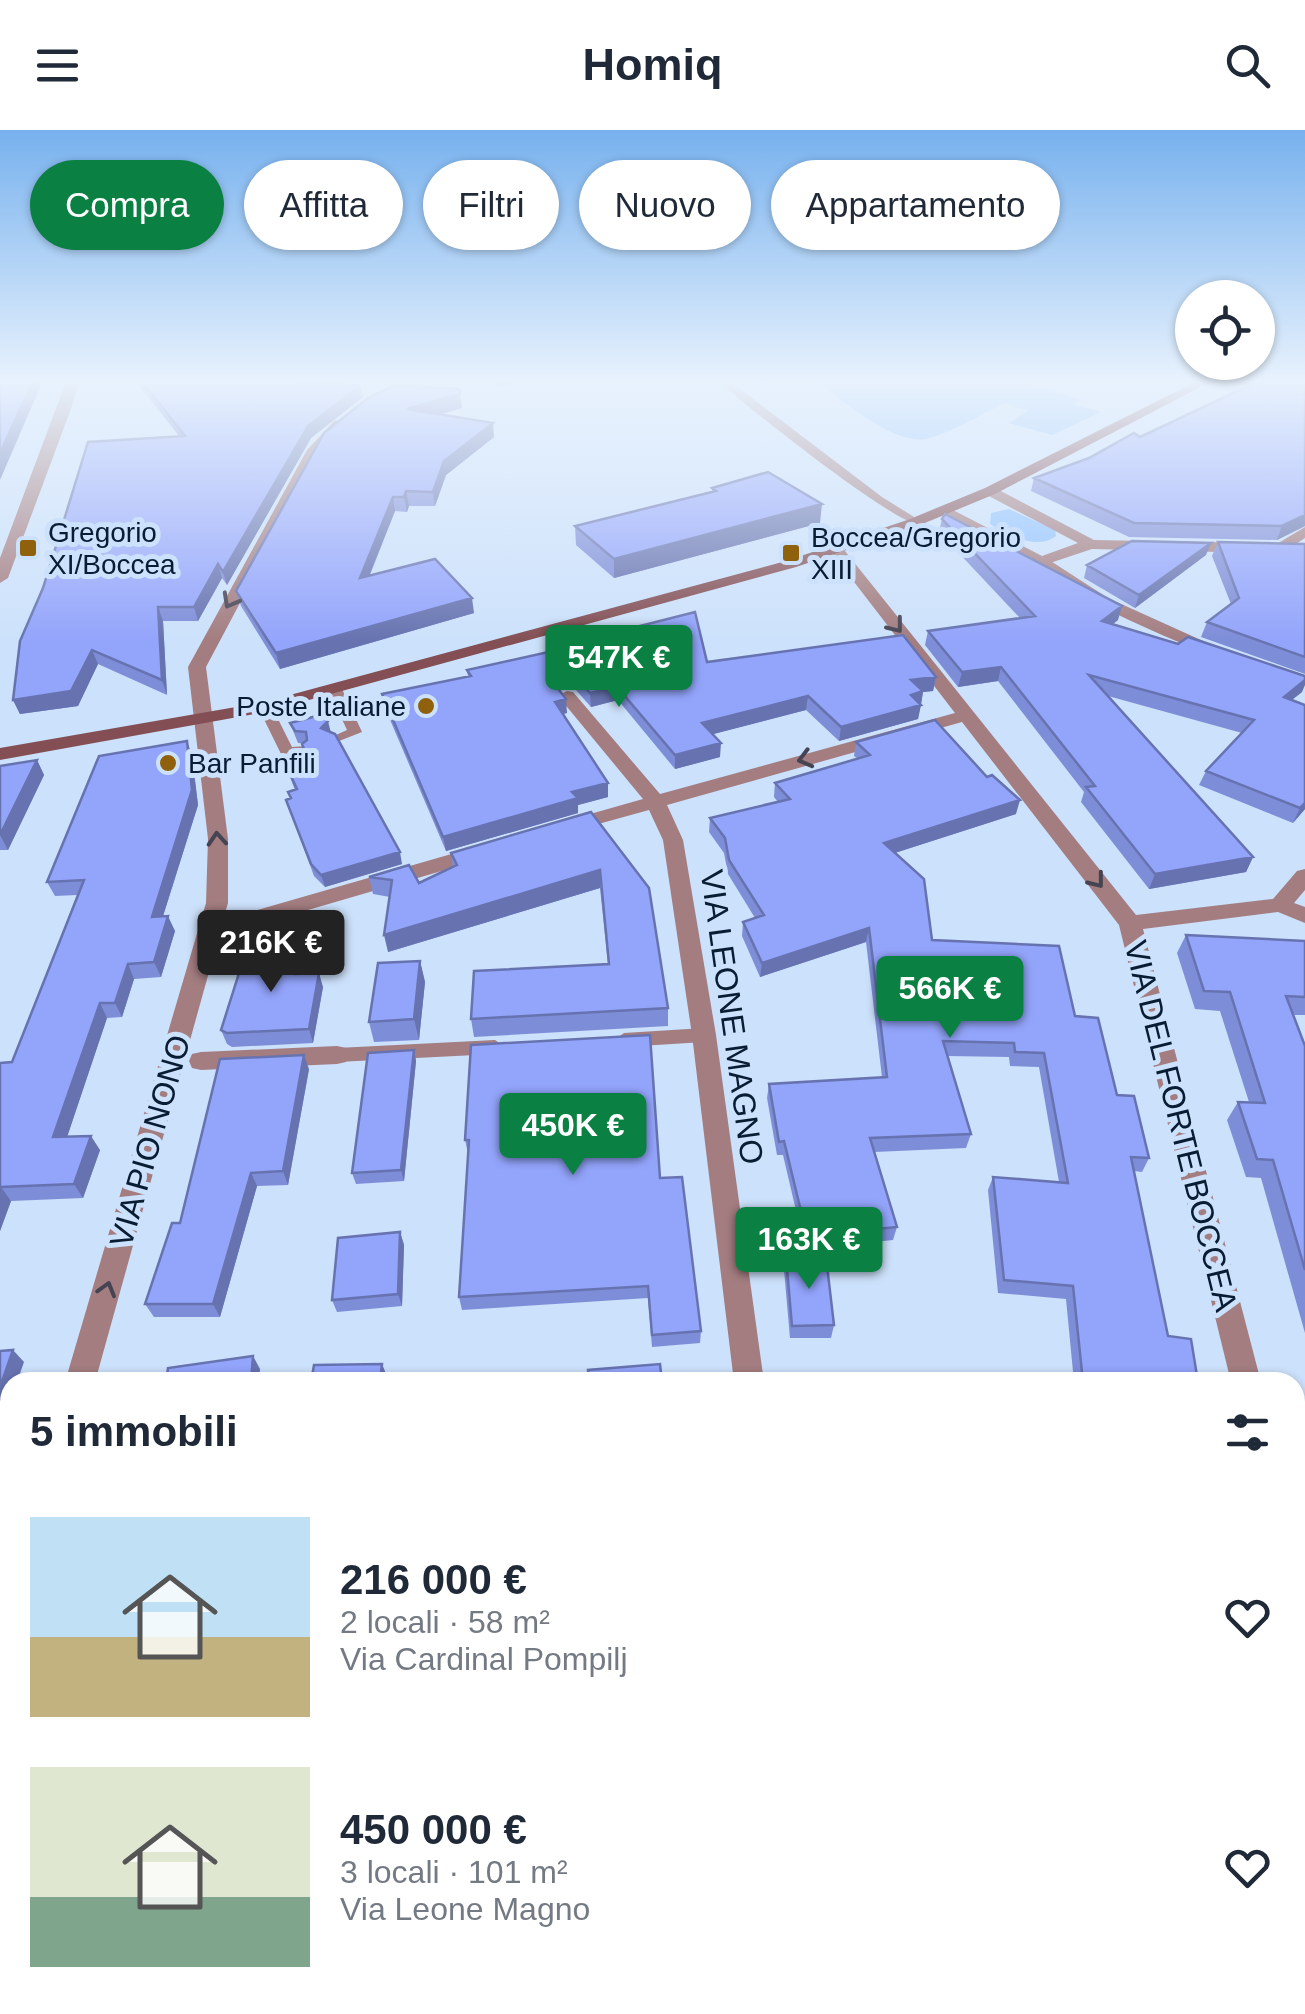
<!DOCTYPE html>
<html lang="it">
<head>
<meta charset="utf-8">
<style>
	:root { --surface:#fff; --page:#f6f6f7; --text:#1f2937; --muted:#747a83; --accent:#0b8043 }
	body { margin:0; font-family:Helvetica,sans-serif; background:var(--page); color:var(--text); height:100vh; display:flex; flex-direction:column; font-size:38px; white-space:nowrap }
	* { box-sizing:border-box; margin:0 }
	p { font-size:32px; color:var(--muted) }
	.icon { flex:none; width:55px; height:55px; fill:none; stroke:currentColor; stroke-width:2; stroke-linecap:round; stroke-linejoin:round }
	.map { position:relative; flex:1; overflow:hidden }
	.side { position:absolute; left:0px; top:1242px; width:1305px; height:642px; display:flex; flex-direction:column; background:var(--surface); border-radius:30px 30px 0 0; box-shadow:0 2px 8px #0004 }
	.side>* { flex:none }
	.guide { position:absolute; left:30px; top:30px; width:1245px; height:90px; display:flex; gap:20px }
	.buttons { position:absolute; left:1175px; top:150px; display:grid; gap:20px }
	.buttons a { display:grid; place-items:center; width:100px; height:100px; border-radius:50%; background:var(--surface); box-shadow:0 2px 8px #0004; font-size:50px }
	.price { position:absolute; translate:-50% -85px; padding:0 22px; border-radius:10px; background:var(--accent); color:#fff; font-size:32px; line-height:65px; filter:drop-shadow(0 2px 5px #0008) }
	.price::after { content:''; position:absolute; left:50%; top:60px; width:30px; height:22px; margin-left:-15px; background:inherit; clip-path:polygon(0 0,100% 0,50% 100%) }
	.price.selected { background:#222; color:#fff }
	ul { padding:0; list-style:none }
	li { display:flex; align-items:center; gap:30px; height:250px; padding:0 30px }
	li span { display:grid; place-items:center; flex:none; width:280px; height:200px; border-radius:0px; color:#555 }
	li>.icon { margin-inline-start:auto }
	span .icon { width:120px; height:120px; fill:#fffc; stroke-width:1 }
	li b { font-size:42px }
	h2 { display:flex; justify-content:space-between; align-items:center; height:120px; padding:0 30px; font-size:42px }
	.pill { padding:0 35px; border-radius:45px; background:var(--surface); box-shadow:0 2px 8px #0004; font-size:35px; line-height:90px }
	.pill.selected { background:var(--accent); color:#fff }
	header { display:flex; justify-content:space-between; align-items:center; height:130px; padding:0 30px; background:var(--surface); font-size:45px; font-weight:600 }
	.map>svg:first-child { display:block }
	.green { fill:#8fc1fe }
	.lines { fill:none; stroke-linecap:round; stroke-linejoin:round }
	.service { fill:#a37d80; fill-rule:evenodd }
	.pedestrian { fill:#a37d80; fill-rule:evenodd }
	.minor { fill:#a37d80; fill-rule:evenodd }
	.tertiary { fill:#a37d80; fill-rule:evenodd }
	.secondary { fill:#834f54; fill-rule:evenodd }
	.wall { fill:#7e8dd8 }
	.shaded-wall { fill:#6773b0 }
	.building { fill:#93a4fb; stroke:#6773b0; stroke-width:2.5 }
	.oneway { stroke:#464352 }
	.poi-dot { fill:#90610c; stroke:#cce1fb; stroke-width:4 }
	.labels { text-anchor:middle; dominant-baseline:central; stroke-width:10; stroke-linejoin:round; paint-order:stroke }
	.far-poi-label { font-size:28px; fill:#081c33; stroke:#cce1fb; text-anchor:start }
	.street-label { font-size:32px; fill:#081c33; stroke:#cce1fb }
</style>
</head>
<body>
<header><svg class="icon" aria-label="menu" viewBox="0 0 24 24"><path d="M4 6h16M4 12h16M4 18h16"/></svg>Homiq<svg class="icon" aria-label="search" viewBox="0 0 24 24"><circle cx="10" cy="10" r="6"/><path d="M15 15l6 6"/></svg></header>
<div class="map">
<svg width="1305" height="1884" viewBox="0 0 1305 1884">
	<rect width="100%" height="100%" fill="#cce1fb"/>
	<path class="green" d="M 814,249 L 1014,249 L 1081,270 L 1074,274 L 1101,282 L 1052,305 L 1009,293 L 1028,281 L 1005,273 C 983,283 947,305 925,309 C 891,314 839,268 814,249 Z
		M 1009,379 L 1055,400 L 1056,406 C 1036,421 1010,405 990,394 L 991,383 Z"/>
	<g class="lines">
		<path class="service" d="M 716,249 L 727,249 L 882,367 L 919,390 L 919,394 C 895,395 742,273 716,249 Z
			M 335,555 L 342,559 L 362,602 L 334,613 L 327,609 L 347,600 L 328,559 Z
			M 265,573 L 272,577 L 292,617 L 306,616 L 306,622 L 282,626 L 258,577 Z
			M 704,898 L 714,905 L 704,912 L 624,917 L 614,910 L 624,903 Z
			M 495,910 L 505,917 L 495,924 L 337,932 L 327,925 L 337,918 Z"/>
		<path class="pedestrian" d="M 337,916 L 346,918 L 349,925 L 346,932 L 337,934 L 201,940 L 192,938 L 189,931 L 192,924 L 201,922 Z"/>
		<path class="minor" d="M 415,249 L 431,249 L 376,273 L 366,270 Z
			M 335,290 L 346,293 L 320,322 L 206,537 L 228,709 L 228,773 L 223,790 L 486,714 L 496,721 L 493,726 L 219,806 L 95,1252 L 65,1252 L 206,773 L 208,709 L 188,537 L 307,320 Z
			M 1305,397 L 1305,408 L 1285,421 L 1275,421 L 1275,415 Z
			M 836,414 L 841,416 L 1136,785 L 1273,769 L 1297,741 L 1305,739 L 1305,760 L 1294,773 L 1305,777 L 1305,793 L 1278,782 L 1143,799 L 1261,1252 L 1231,1252 L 1119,795 L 962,592 L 667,675 L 683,710 L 716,905 L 764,1252 L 734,1252 L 692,905 L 663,710 L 649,680 L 562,704 L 555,702 L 555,694 L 643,669 L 558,566 L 567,561 L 573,562 L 660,664 L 955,583 L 831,422 L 831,416 Z
			M 1036,428 L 1046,428 L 1108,468 L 1223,520 L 1208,524 C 1147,499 1088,475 1036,434 Z
			M 1295,1432 L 1305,1436 L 1305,1506 L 1295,1501 Z
			M 10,1477 L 10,1544 L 0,1548 L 0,1481 Z
			M 1295,1647 L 1305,1647 L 1305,1685 L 1295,1685 Z
			M 10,1743 L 10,1783 L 0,1784 L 0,1744 Z"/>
		<path class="tertiary" d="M 67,249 L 79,249 L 72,276 L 8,448 L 0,453 L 0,428 Z
			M 985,358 L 995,358 L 1094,410 L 1305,414 L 1305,424 L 1092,419 L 1041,436 L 937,381 L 949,378 L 1042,426 L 1078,413 L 985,364 Z"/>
		<path class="secondary" d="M 1201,249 L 1216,249 L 995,364 L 920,395 L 796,437 L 265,582 L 0,630 L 0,618 L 264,572 L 786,431 L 910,389 L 985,358 Z"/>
	</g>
	<path class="wall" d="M 134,249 L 313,249 L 314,252 L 363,267 L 311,308 L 227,455 L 222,448 L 198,491 L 163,491 L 167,565 L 98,534 L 78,576 L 20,584 L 13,570 L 179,306 Z
		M 484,249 L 534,249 L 499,257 Z
		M 459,259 L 462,278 L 439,284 L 494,307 L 446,345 L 435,376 L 409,376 L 407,382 L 395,381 L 370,445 L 474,483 L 280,539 L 241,476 L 236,461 Z
		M 1140,307 L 1305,396 L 1277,410 L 1129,407 L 1031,361 L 1034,348 L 1089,328 Z
		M 712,358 L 820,393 L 614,448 L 576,415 L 575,396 L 712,362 Z
		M 942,389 L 1118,490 L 1113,494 L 1178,514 L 1302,562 L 1292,570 L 1305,679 L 1293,693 L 1199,655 L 1206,641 L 1242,603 L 1108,566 L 1253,727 L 1246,742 L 1149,759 L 1081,672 L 1084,662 L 998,551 L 958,557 L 925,515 L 928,501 L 1020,488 L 939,402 Z
		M 1218,412 L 1305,414 L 1305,544 L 1201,507 L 1207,492 L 1231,474 L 1212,426 Z
		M 1206,425 L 1135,478 L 1084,448 L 1087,435 Z
		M 577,512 L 707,532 L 936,547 L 933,561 L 923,562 L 918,589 L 839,611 L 806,580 L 713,604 L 720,627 L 675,639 L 618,570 L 591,577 L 576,560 L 561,558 L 560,561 L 567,583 L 562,584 L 608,653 L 608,667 L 578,675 L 578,683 L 446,721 L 385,578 L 382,564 L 468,547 L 467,540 L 577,516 Z
		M 290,593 L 331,602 L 402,734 L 325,757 L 314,746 L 286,670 L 290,668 L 295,660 L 283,629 L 304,624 L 302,614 L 303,613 L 298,613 Z
		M 187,611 L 192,626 L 198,675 L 163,786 L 175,801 L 161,847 L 134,849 L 122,887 L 107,888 L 67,1007 L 100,1020 L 83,1068 L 11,1071 L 0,1101 L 0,933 L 12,932 L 77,765 L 55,766 L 47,752 Z
		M 856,612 L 1016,684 L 895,723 L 932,810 L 1075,886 L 1149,1028 L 1142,1042 L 1134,1041 L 1168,1206 L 1198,1252 L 1074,1252 L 1066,1169 L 998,1163 L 988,1060 L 993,1047 L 1059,1052 L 1039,937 L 1010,936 L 1009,927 L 947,926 L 971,1004 L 966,1018 L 874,1022 L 897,1097 L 893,1110 L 805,1119 L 783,1025 L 777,1025 L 767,968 L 769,954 L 882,947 L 866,812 L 760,847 L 742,806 L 743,792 L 755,788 L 728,744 L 724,723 L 709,702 L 710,688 L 778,672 L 774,667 L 775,653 L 857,628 L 854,626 Z
		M 37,630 L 44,645 L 8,720 L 0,720 L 0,636 Z
		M 591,682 L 668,878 L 668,896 L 474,907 L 471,889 L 608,834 L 600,758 L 388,822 L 390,767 L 373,764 L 369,747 L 419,753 L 453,737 L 451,723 Z
		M 1186,805 L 1305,811 L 1305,885 L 1293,885 L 1305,916 L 1305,1203 L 1261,1048 L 1246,1047 L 1227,990 L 1238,972 L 1249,972 L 1220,881 L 1195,879 L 1177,823 Z
		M 291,820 L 297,844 L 323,857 L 313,913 L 232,917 L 227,914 L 221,900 Z
		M 420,831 L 425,852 L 419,910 L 374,912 L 369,892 Z
		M 471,915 L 660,1048 L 701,1201 L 700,1213 L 652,1217 L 648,1168 L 462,1180 L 459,1167 L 468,1023 L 465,1010 Z
		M 414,920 L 416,931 L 404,1051 L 356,1054 L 352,1043 Z
		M 309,939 L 288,1055 L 257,1056 L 220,1187 L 154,1187 L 145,1174 Z
		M 400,1102 L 404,1115 L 402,1176 L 337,1182 L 332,1170 Z
		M 786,1127 L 834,1195 L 831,1208 L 790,1208 L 784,1140 Z"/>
	<path class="shaded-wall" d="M 34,249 L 39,249 L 41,255 L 0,350 L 0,323 Z
		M 498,249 L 534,249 L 499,257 Z
		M 361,255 L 363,267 L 311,308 L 227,455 L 223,442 L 308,296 Z
		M 460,264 L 462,278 L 409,293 L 407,279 Z
		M 493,293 L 494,307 L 446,345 L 435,376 L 433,362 L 444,331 Z
		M 406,361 L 409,376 L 407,382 L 404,367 Z
		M 393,367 L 395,381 L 362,463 L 360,448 Z
		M 822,374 L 820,393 L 614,448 L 614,429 Z
		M 1305,385 L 1305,396 L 1277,410 L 1282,396 Z
		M 1211,413 L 1206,425 L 1135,478 L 1139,465 Z
		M 218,434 L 222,448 L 198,491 L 194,477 Z
		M 472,468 L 474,483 L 280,539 L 276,523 Z
		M 1122,476 L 1118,490 L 1098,505 L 1102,491 Z
		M 158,477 L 163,491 L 167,565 L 162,550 Z
		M 92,520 L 98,534 L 78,576 L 20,584 L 13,570 Z
		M 1001,537 L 998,551 L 958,557 L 962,542 Z
		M 936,547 L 933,561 L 923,562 L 921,575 L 908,579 L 911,550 Z
		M 1305,550 L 1305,555 L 1302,562 L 1277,581 L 1284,567 Z
		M 617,557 L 618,570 L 591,577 L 590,563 Z
		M 808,566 L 806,580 L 702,607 L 702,593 Z
		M 566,569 L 567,583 L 556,586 L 555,572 Z
		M 921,575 L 918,589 L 839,611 L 841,597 Z
		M 328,591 L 331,603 L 321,598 Z
		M 187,611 L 192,626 L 198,675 L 158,802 L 152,787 Z
		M 721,613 L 720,627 L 675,639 L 675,625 Z
		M 37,630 L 44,645 L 8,720 L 0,705 Z
		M 608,653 L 608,667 L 578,675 L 578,683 L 446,721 L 443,707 L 572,662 Z
		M 1020,670 L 1016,684 L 882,727 L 884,713 Z
		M 1305,673 L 1305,679 L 1293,693 L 1300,678 Z
		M 400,722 L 402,734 L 325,757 L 321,745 Z
		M 1253,727 L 1246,742 L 1149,759 L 1155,744 Z
		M 600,740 L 600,758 L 388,822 L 384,805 Z
		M 168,786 L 175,801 L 161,847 L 154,832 Z
		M 869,798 L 866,812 L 760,847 L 762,833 Z
		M 420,831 L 425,852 L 419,910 L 414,889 Z
		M 128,834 L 134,849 L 122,887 L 115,873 Z
		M 319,843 L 323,857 L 313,913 L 309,899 Z
		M 100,873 L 107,888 L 62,1022 L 53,1007 Z
		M 414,920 L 416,931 L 404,1051 L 401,1040 Z
		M 304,925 L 309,939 L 288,1055 L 283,1041 Z
		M 91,1006 L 100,1020 L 83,1068 L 74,1054 Z
		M 251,1043 L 257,1056 L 220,1187 L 213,1174 Z
		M 1,1057 L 11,1071 L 0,1101 L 0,1059 Z
		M 400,1102 L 404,1115 L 402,1176 L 398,1164 Z
		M 13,1220 L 24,1232 L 17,1252 L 10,1252 L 10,1272 L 0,1300 L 0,1257 Z
		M 253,1226 L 260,1239 L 259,1252 L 251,1252 Z
		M 382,1234 L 387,1246 L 386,1252 L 380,1252 Z
		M 398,1875 L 406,1876 L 406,1884 L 397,1884 Z"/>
	<path class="building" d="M 0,249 L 34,249 L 0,323 Z
		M 140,249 L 306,249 L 304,252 L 361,255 L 308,296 L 223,442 L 218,434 L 194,477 L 158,477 L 162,550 L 92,520 L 71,561 L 13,570 L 20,511 L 43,458 L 88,312 L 185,306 Z
		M 1263,249 L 1305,249 L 1305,385 L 1282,396 L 1134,393 L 1034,348 L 1089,328 L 1134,303 L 1140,307 Z
		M 395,255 L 459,259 L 460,264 L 407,279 L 493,293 L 444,331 L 433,362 L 406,361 L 404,367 L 393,367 L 360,448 L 435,429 L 472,468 L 276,523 L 236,461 L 324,303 L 368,268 Z
		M 768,342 L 822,374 L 614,429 L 575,396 L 716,361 L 712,358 Z
		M 945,384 L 1122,476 L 1102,491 L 1178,514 L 1188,507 L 1305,546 L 1305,550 L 1284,567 L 1305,575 L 1305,673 L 1300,678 L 1206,641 L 1254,590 L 1089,545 L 1253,727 L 1155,744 L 1086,657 L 1095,656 L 1001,537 L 962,542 L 928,501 L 1035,486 L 942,389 Z
		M 1132,411 L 1211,413 L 1139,465 L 1087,435 Z
		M 1218,412 L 1305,414 L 1305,527 L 1207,492 L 1239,468 Z
		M 695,482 L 707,532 L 903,505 L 936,547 L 911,550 L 923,561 L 911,565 L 921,575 L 841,597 L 808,566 L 702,593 L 721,613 L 675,625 L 617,557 L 590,563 L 575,546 L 560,545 L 556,556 L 566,569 L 555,572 L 608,653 L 572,662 L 578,668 L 443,707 L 382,564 L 471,546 L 467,540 L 580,515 L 577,512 Z
		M 324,584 L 328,591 L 321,598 L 335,604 L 400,722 L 321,745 L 311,734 L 286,670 L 291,668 L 288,662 L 297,659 L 283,629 L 306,624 L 302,614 L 307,610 L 306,602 L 295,601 L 290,593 Z
		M 935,590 L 987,647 L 992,645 L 1020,670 L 884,713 L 924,749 L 932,810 L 1059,816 L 1075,886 L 1098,888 L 1117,965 L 1134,966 L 1149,1028 L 1131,1027 L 1168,1206 L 1191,1209 L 1198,1252 L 1083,1252 L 1073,1156 L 1004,1150 L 993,1047 L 1068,1053 L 1044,923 L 1015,922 L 1014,913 L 943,911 L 971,1004 L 870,1008 L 897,1097 L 807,1106 L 784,1011 L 779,1012 L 769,954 L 887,947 L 869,798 L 762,833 L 743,792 L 764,785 L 729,730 L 725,708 L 710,688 L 790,669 L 775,653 L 870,625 L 856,612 Z
		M 187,611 L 192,660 L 152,787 L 168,786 L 154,832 L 128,834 L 115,873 L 100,873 L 53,1007 L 91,1006 L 74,1054 L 1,1057 L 0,1059 L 0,933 L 12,932 L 84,750 L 47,752 L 99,626 Z
		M 37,630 L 0,705 L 0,636 Z
		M 591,682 L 649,758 L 668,878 L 471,889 L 474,841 L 609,834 L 600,740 L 384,805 L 392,750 L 369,747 L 409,735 L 419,753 L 457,735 L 451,723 Z
		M 1186,805 L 1305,811 L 1305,867 L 1286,866 L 1305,916 L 1305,1140 L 1273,1030 L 1257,1029 L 1238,972 L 1265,973 L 1230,862 L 1204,861 Z
		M 291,820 L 295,844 L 319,843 L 309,899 L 227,903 L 221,900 L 246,821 Z
		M 420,831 L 414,889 L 369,892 L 378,833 Z
		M 650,905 L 660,1048 L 682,1047 L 701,1201 L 652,1205 L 648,1156 L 459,1167 L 469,1010 L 465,1010 L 471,915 Z
		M 414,920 L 401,1040 L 352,1043 L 368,923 Z
		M 304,925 L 283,1041 L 251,1043 L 213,1174 L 145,1174 L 172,1093 L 180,1093 L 220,929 Z
		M 400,1102 L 398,1164 L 332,1170 L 338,1108 Z
		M 786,1127 L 826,1127 L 834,1195 L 792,1196 Z
		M 13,1220 L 0,1257 L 0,1221 Z
		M 253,1226 L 251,1252 L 166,1252 L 168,1238 Z
		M 382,1234 L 380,1252 L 311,1252 L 314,1235 Z
		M 660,1234 L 662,1252 L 589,1252 L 588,1240 Z
		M 372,1875 L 398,1875 L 397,1884 L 282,1884 L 283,1880 Z
		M 610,1875 L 1133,1875 L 1134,1884 L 610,1884 Z"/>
	<defs><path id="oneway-chevron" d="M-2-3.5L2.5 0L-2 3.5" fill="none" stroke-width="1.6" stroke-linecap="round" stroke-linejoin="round" transform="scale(2.5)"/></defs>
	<g class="oneway">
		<use href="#oneway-chevron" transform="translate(230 471) rotate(119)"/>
		<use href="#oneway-chevron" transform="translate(896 496) rotate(52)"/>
		<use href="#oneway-chevron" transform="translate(805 629) rotate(165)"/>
		<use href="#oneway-chevron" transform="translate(217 709) rotate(-94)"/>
		<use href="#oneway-chevron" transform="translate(1097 751) rotate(52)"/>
		<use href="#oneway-chevron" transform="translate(107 1159) rotate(-74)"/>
	</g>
	<linearGradient id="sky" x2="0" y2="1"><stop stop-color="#77b1ee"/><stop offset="0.49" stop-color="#e8f2fd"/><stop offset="1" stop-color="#e8f2fd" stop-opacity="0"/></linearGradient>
	<rect width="1305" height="512" fill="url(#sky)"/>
	<g class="poi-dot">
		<rect x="18" y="408" width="20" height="20" rx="5"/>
		<rect x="781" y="413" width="20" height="20" rx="5"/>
		<circle cx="426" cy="576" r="10"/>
		<circle cx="168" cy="633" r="10"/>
	</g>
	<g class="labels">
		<g class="far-poi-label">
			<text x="48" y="402">Gregorio<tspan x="48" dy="32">XI/Boccea</tspan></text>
			<text x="811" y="407">Boccea/Gregorio<tspan x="811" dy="32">XIII</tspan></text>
			<text x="406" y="576" text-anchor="end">Poste Italiane</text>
			<text x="188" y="633">Bar Panfili</text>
		</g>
		<g class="street-label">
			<text transform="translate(732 887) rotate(82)">VIA LEONE MAGNO</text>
			<text transform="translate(1181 996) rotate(76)">VIA DEL FORTE BOCCEA</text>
			<text transform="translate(150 1011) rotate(-74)">VIA PIO NONO</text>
		</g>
	</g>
</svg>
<div class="buttons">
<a><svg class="icon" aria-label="locate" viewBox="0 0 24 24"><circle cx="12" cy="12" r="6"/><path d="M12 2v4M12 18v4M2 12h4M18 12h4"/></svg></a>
</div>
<b class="price" style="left:619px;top:580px">547K €</b>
<b class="price selected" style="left:271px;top:865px">216K €</b>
<b class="price" style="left:950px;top:911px">566K €</b>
<b class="price" style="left:573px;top:1048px">450K €</b>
<b class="price" style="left:809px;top:1162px">163K €</b>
<div class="guide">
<a class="pill selected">Compra</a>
<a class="pill">Affitta</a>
<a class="pill">Filtri</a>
<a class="pill">Nuovo</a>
<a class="pill">Appartamento</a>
</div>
<section class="side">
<h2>5 immobili<svg class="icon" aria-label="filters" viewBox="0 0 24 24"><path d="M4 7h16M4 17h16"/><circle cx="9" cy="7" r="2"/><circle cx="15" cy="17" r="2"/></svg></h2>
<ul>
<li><span style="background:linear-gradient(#bfe0f5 60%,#c2b280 0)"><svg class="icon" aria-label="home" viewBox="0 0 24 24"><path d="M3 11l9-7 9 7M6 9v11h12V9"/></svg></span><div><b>216 000 €</b><p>2 locali · 58 m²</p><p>Via Cardinal Pompilj</p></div><svg class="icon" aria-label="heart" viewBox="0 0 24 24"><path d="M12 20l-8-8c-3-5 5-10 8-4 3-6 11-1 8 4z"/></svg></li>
<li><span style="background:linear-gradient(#dfe7d0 65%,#7fa58c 0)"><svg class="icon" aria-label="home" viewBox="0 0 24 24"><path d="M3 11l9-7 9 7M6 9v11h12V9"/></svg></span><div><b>450 000 €</b><p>3 locali · 101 m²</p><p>Via Leone Magno</p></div><svg class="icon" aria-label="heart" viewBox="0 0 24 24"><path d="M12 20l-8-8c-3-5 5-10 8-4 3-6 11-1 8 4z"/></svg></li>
</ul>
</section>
</div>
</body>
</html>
